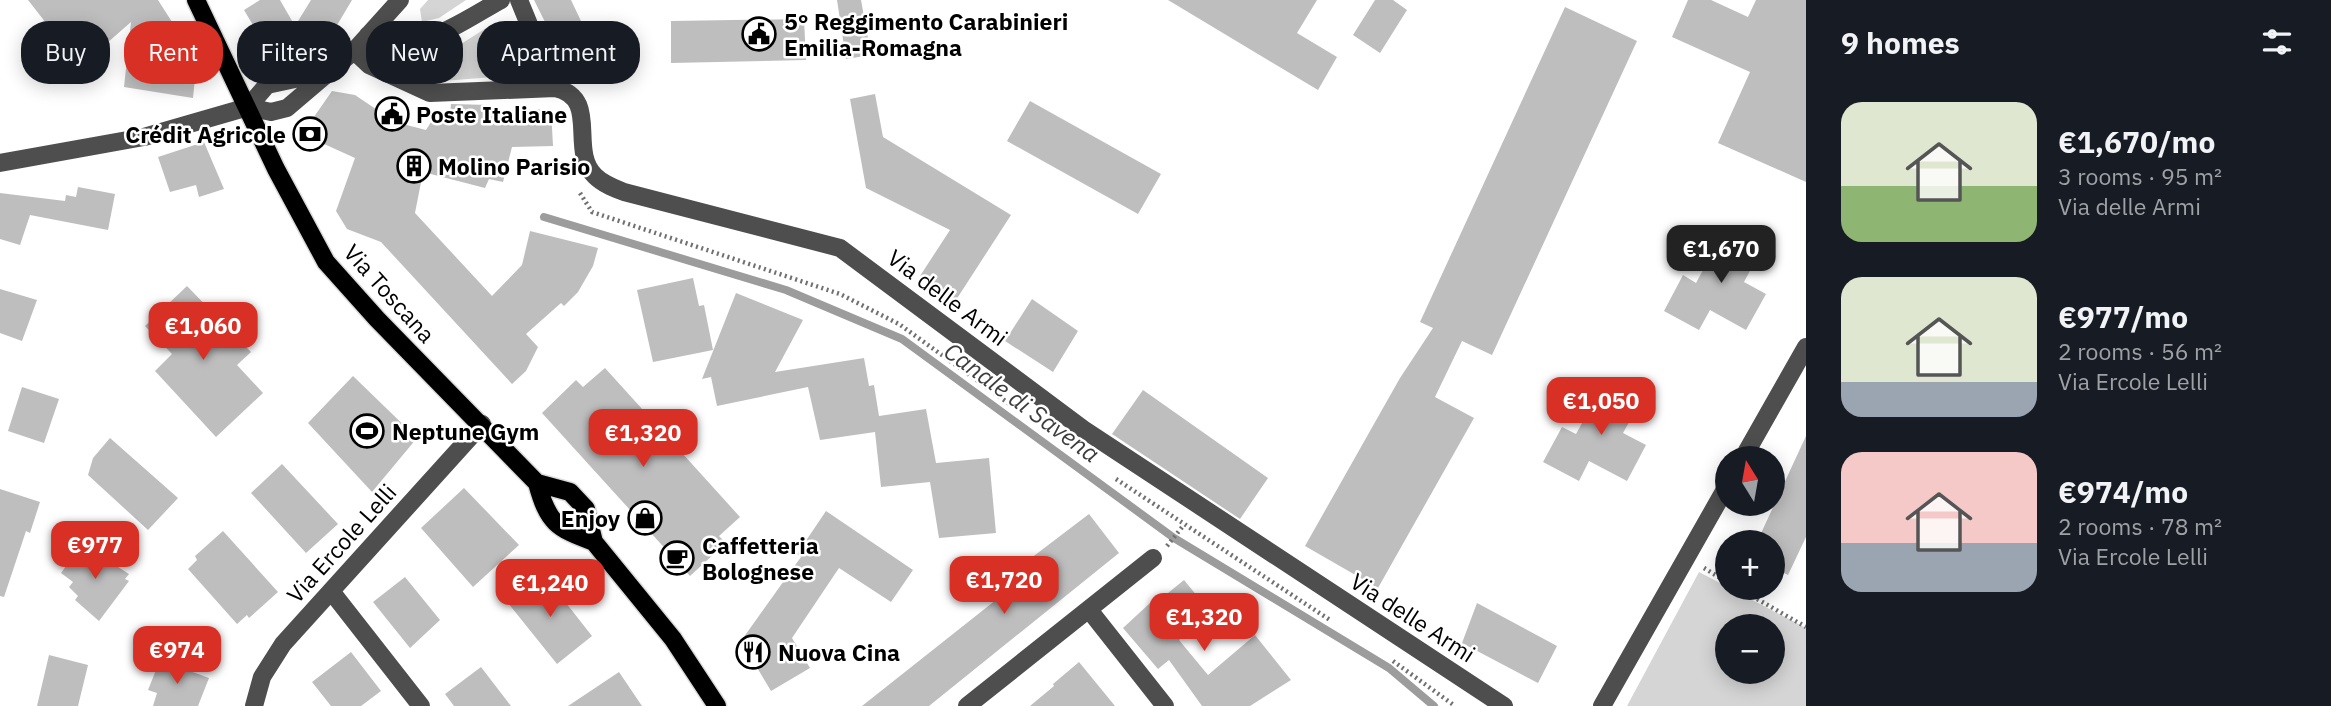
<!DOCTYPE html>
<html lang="en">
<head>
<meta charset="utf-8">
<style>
	:root { --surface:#171b24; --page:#20242c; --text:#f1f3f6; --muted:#9ea1a6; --accent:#d93025 }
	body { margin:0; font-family:"IBM Plex Sans",sans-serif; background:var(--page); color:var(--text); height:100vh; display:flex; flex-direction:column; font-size:26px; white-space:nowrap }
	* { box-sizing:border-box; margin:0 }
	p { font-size:23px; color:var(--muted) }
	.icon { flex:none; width:38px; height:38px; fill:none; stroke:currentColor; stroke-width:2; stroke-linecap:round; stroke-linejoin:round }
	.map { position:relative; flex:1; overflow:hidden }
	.drawer { display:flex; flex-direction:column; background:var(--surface); width:525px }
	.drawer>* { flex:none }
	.hud { position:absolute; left:21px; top:21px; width:665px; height:63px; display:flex; gap:14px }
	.needle { width:46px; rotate:349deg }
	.tools { position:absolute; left:1715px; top:446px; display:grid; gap:14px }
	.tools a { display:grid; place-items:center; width:70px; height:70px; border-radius:50%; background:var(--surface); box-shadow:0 4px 18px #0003; font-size:35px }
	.price { position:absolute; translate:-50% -60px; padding:0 16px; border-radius:14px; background:var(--accent); color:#fff; font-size:23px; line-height:46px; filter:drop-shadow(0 2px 4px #0008) }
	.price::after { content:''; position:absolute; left:50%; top:42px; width:21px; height:16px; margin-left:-10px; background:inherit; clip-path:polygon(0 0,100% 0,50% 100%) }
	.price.on { background:#222; color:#fff }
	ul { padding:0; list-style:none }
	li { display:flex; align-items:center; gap:21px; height:175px; padding:0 35px }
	li span { display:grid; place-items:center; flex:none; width:196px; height:140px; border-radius:21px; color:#555 }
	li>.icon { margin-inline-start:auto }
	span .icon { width:84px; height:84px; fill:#fffc; stroke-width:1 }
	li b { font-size:30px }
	h2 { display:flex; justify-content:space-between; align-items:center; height:84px; padding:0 35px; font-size:30px }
	.tag { padding:0 24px; border-radius:28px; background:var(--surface); box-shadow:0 4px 18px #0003; font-size:24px; line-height:63px }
	.tag.on { background:var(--accent); color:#fff }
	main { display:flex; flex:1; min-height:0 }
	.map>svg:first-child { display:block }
	.green { fill:#d5d5d5; fill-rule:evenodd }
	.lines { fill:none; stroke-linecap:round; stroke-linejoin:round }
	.stream { stroke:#9c9c9c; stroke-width:8 }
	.building { fill:#bebebe }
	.major-casing { stroke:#dbdbdb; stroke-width:21 }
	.path { stroke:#707070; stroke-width:4.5; stroke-dasharray:2 3.5; stroke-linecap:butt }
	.minor { stroke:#4e4e4e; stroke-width:18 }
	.major { stroke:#000; stroke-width:18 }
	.labels { text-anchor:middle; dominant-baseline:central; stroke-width:5; stroke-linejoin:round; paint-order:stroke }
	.poi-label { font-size:23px; font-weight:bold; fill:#000; stroke:#fff; text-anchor:start }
	.street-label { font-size:23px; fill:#000; stroke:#fff }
	.water-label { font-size:24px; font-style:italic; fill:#3d3d3d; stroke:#fff }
</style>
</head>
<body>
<main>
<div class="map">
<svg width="1806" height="706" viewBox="0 0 1806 706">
	<rect width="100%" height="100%" fill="#fff"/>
	<path class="green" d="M 428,0 L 466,0 L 439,18 L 422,22 L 420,9 Z
		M 496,22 L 520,75 L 429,82 L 419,79 L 419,66 L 445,54 Z
		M 1699,572 L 1806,628 L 1806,706 L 1627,706 ZM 1773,626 L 1773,672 L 1727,672 L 1727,626 Z"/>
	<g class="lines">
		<path class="stream" d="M 544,217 L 786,290 L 902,339 L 1174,538 L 1389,668 L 1434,706"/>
	</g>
	<path class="building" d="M 28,0 L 158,0 L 181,36 L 173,42 L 187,77 L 195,78 L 193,98 L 124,87 L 131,22 L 75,71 L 47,45 L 57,37 Z
		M 260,0 L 280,0 L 295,26 L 311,0 L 352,0 L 324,47 L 313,47 L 314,52 L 272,49 L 273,43 L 263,42 L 244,10 Z
		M 534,0 L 571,0 L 602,65 L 574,80 Z
		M 837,0 L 861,0 L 871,55 L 846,59 Z
		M 1168,0 L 1317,0 L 1297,33 L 1337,57 L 1318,90 Z
		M 1375,0 L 1393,0 L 1407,10 L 1380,53 L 1353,35 Z
		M 1688,0 L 1711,0 L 1748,17 L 1756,0 L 1806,0 L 1806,182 L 1718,143 L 1750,72 L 1672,37 Z
		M 1565,7 L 1637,41 L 1492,355 L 1462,341 L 1435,397 L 1474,418 L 1378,588 L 1305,546 L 1400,378 L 1433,328 L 1420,322 Z
		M 804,19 L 806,60 L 671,63 L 671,21 Z
		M 332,91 L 355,95 L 395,122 L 426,130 L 439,109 L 450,114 L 451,104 L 490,105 L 489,111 L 551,109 L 553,146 L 512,147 L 503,182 L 489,179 L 485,188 L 423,172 L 415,213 L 492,296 L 522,265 L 530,231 L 598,248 L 593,266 L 578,292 L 564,306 L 561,303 L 526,334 L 538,347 L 526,371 L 512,384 L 381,242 L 347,229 L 336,211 L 355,158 L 302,134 Z
		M 875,94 L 883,137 L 1011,215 L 956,300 L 920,276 L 950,230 L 866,188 L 850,99 Z
		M 1030,101 L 1161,174 L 1138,214 L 1007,141 Z
		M 204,142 L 224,189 L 199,197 L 196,185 L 170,192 L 158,157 Z
		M 78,187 L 115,194 L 108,230 L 30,215 L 20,245 L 0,239 L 0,193 L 65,201 L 66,195 L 76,197 Z
		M 1727,226 L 1763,246 L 1744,282 L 1766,294 L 1746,330 L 1710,310 L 1699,330 L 1664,311 L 1683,275 L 1696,283 Z
		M 693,278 L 699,306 L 704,305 L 713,350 L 653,362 L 637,290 Z
		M 187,286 L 251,352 L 237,365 L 263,393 L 216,437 L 155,371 L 172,354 L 145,326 Z
		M 0,289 L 37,300 L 22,341 L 0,333 Z
		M 736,293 L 803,320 L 775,372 L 864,358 L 869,386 L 874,385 L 879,416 L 926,409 L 936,463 L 989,458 L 996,533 L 939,538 L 930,482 L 881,487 L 875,432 L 820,440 L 808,387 L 717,406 L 711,377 L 702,379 Z
		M 1032,299 L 1078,331 L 1053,372 L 1005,341 Z
		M 605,368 L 740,517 L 719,536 L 726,543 L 690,576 L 542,413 L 576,380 L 583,387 Z
		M 353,376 L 417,438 L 372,492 L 308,423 Z
		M 1607,378 L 1643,397 L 1623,433 L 1646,445 L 1627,481 L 1589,461 L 1579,481 L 1543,462 L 1562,427 L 1576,434 Z
		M 22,387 L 59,399 L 44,443 L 8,431 Z
		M 1143,390 L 1268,478 L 1240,519 L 1112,434 Z
		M 1806,436 L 1806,537 L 1788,575 L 1773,568 L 1773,542 L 1757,542 Z
		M 110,438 L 178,498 L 148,530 L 88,475 L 93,458 Z
		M 282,464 L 338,524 L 306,553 L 251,493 Z
		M 464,488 L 519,545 L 473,587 L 421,528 Z
		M 0,489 L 40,502 L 30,533 L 26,531 L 4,597 L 0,596 Z
		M 826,511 L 913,570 L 891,602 L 839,568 L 792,638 L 810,668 L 771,691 L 741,641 L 801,557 L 797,554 Z
		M 1089,514 L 1119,553 L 929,706 L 862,706 L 1025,577 L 1018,568 Z
		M 223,531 L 278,592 L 249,618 L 247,615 L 237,624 L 188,569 L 197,560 L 195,556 Z
		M 82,544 L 129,574 L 125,579 L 129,581 L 99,621 L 75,600 L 78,596 L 69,587 L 73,582 L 61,573 Z
		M 544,575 L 592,636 L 557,664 L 508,603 Z
		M 405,577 L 440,620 L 410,648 L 373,602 Z
		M 1184,580 L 1211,613 L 1179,640 L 1208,675 L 1255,635 L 1291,680 L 1250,706 L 1202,706 L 1169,660 L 1158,669 L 1123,628 L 1150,603 L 1152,606 Z
		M 1477,603 L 1557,646 L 1538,683 L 1462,643 Z
		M 351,652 L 381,691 L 361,706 L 331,706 L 312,682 Z
		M 49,655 L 88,665 L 78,706 L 37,706 Z
		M 160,660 L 209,678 L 198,706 L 153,706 L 157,693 L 148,690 Z
		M 1079,662 L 1115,706 L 1030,706 L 1054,686 L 1053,684 Z
		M 481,667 L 511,706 L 454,706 L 445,694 Z
		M 619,672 L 642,706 L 568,706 Z"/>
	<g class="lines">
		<defs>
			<path id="major" d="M 196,0 L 276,169 L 326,262 L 377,319 L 537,483 C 548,523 556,528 594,542
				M 537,483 L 570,492 L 586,509 L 594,542 L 673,639 L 717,706"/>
		</defs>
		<use href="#major" class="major-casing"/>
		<path class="path" d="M 580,193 L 592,212 L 840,294 L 899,324 L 1011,405
			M 1116,479 L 1330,620
			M 1167,546 L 1183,526
			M 1704,568 L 1727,582
			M 1738,588 L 1806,627
			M 1393,661 L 1455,706"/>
		<path class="minor" d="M 519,0 L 555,88
			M 368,35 C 409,62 464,20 501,0
			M 354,51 L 369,65 L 430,93 L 555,88 C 601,98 568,150 595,176 C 603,184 614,188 624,192 L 840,248 L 1083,429 L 1504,706
			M 248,107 L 271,112 L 287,108 L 354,51 L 400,0
			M 248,107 L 267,85 L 323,73
			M 0,163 L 144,137 L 248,107
			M 1743,458 L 1806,347
			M 331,591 L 421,706
			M 1090,611 L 1165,706
			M 254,706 L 262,677 L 283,644 L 482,424
			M 967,706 L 1153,558
			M 1602,706 L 1727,486"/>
		<use href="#major" class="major"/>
	</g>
	<defs>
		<symbol id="civic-ring" viewBox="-11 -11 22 22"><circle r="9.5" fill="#fff" stroke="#000" stroke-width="1.5"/><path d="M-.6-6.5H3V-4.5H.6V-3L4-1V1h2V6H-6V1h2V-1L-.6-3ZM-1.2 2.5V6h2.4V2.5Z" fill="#000"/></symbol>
		<symbol id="bank-ring" viewBox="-11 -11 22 22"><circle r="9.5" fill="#fff" stroke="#000" stroke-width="1.5"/><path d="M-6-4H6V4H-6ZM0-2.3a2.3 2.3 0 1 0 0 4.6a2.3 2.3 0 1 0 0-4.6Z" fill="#000"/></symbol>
		<symbol id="building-ring" viewBox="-11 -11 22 22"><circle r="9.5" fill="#fff" stroke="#000" stroke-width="1.5"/><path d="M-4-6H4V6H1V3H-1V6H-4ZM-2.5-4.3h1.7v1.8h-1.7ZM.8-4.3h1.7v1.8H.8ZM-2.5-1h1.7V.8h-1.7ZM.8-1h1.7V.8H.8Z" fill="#000"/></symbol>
		<symbol id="stadium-ring" viewBox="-11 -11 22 22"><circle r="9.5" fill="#fff" stroke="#000" stroke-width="1.5"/><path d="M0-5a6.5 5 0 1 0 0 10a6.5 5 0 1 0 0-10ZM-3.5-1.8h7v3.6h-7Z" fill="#000"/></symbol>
		<symbol id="shop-ring" viewBox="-11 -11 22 22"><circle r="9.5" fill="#fff" stroke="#000" stroke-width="1.5"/><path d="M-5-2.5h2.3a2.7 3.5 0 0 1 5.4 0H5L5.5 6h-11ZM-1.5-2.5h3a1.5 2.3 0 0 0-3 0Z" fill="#000"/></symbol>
		<symbol id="cafe-ring" viewBox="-11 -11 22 22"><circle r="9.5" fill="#fff" stroke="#000" stroke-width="1.5"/><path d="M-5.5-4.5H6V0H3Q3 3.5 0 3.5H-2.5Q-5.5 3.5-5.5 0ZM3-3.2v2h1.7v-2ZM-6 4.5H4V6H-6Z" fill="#000"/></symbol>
		<symbol id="restaurant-ring" viewBox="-11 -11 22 22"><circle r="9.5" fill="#fff" stroke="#000" stroke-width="1.5"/><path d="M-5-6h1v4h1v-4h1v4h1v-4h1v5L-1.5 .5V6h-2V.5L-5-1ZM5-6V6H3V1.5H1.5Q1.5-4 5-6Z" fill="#000"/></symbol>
	</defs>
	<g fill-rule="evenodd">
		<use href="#civic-ring" x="740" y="15" width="38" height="38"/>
		<use href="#civic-ring" x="373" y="95" width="38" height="38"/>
		<use href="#bank-ring" x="291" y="115" width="38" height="38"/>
		<use href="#building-ring" x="395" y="147" width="38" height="38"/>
		<use href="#stadium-ring" x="348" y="412" width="38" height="38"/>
		<use href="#shop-ring" x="626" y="499" width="38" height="38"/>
		<use href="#cafe-ring" x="658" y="539" width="38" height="38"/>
		<use href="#restaurant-ring" x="734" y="633" width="38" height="38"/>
	</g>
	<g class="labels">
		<g class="poi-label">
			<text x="784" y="21">5° Reggimento Carabinieri<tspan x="784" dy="26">Emilia-Romagna</tspan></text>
			<text x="416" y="114">Poste Italiane</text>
			<text x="286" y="134" text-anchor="end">Crédit Agricole</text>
			<text x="438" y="166">Molino Parisio</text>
			<text x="392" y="431">Neptune Gym</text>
			<text x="620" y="518" text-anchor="end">Enjoy</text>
			<text x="702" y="545">Caffetteria<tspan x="702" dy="26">Bolognese</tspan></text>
			<text x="778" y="652">Nuova Cina</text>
		</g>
		<g class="street-label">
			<text transform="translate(390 293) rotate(48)">Via Toscana</text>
			<text transform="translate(948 297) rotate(37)">Via delle Armi</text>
			<text transform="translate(341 543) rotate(-48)">Via Ercole Lelli</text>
			<text transform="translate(1413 617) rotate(33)">Via delle Armi</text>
		</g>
		<g class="water-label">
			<text transform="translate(1022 402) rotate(36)">Canale di Savena</text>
		</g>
	</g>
</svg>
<div class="tools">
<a><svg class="needle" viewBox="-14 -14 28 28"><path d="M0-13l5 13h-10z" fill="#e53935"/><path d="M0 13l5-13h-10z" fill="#9ea1a6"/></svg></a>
<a>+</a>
<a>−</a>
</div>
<b class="price on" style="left:1721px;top:285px">€1,670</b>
<b class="price" style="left:203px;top:362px">€1,060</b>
<b class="price" style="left:1601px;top:437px">€1,050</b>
<b class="price" style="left:643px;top:469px">€1,320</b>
<b class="price" style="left:95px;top:581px">€977</b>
<b class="price" style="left:1004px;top:616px">€1,720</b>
<b class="price" style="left:550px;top:619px">€1,240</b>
<b class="price" style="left:1204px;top:653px">€1,320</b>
<b class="price" style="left:177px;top:686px">€974</b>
<div class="hud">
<a class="tag">Buy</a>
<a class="tag on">Rent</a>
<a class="tag">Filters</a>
<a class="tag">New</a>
<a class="tag">Apartment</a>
</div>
</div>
<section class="drawer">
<h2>9 homes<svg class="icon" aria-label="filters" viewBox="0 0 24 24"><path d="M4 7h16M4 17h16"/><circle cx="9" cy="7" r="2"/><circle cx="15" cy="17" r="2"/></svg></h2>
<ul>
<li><span style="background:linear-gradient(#dfe7d0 60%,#8fb573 0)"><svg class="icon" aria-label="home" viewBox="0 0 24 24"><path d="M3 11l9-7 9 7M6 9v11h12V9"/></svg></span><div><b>€1,670/mo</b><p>3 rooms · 95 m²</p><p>Via delle Armi</p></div></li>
<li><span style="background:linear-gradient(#dfe7d0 75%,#9aa5b1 0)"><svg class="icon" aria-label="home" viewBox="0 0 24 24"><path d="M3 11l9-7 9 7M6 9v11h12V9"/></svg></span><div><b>€977/mo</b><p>2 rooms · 56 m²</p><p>Via Ercole Lelli</p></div></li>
<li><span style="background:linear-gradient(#f6c9c9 65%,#9aa5b1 0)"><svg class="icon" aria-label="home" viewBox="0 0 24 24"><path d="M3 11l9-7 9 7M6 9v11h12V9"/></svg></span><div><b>€974/mo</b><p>2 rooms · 78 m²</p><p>Via Ercole Lelli</p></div></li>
</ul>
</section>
</main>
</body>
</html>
